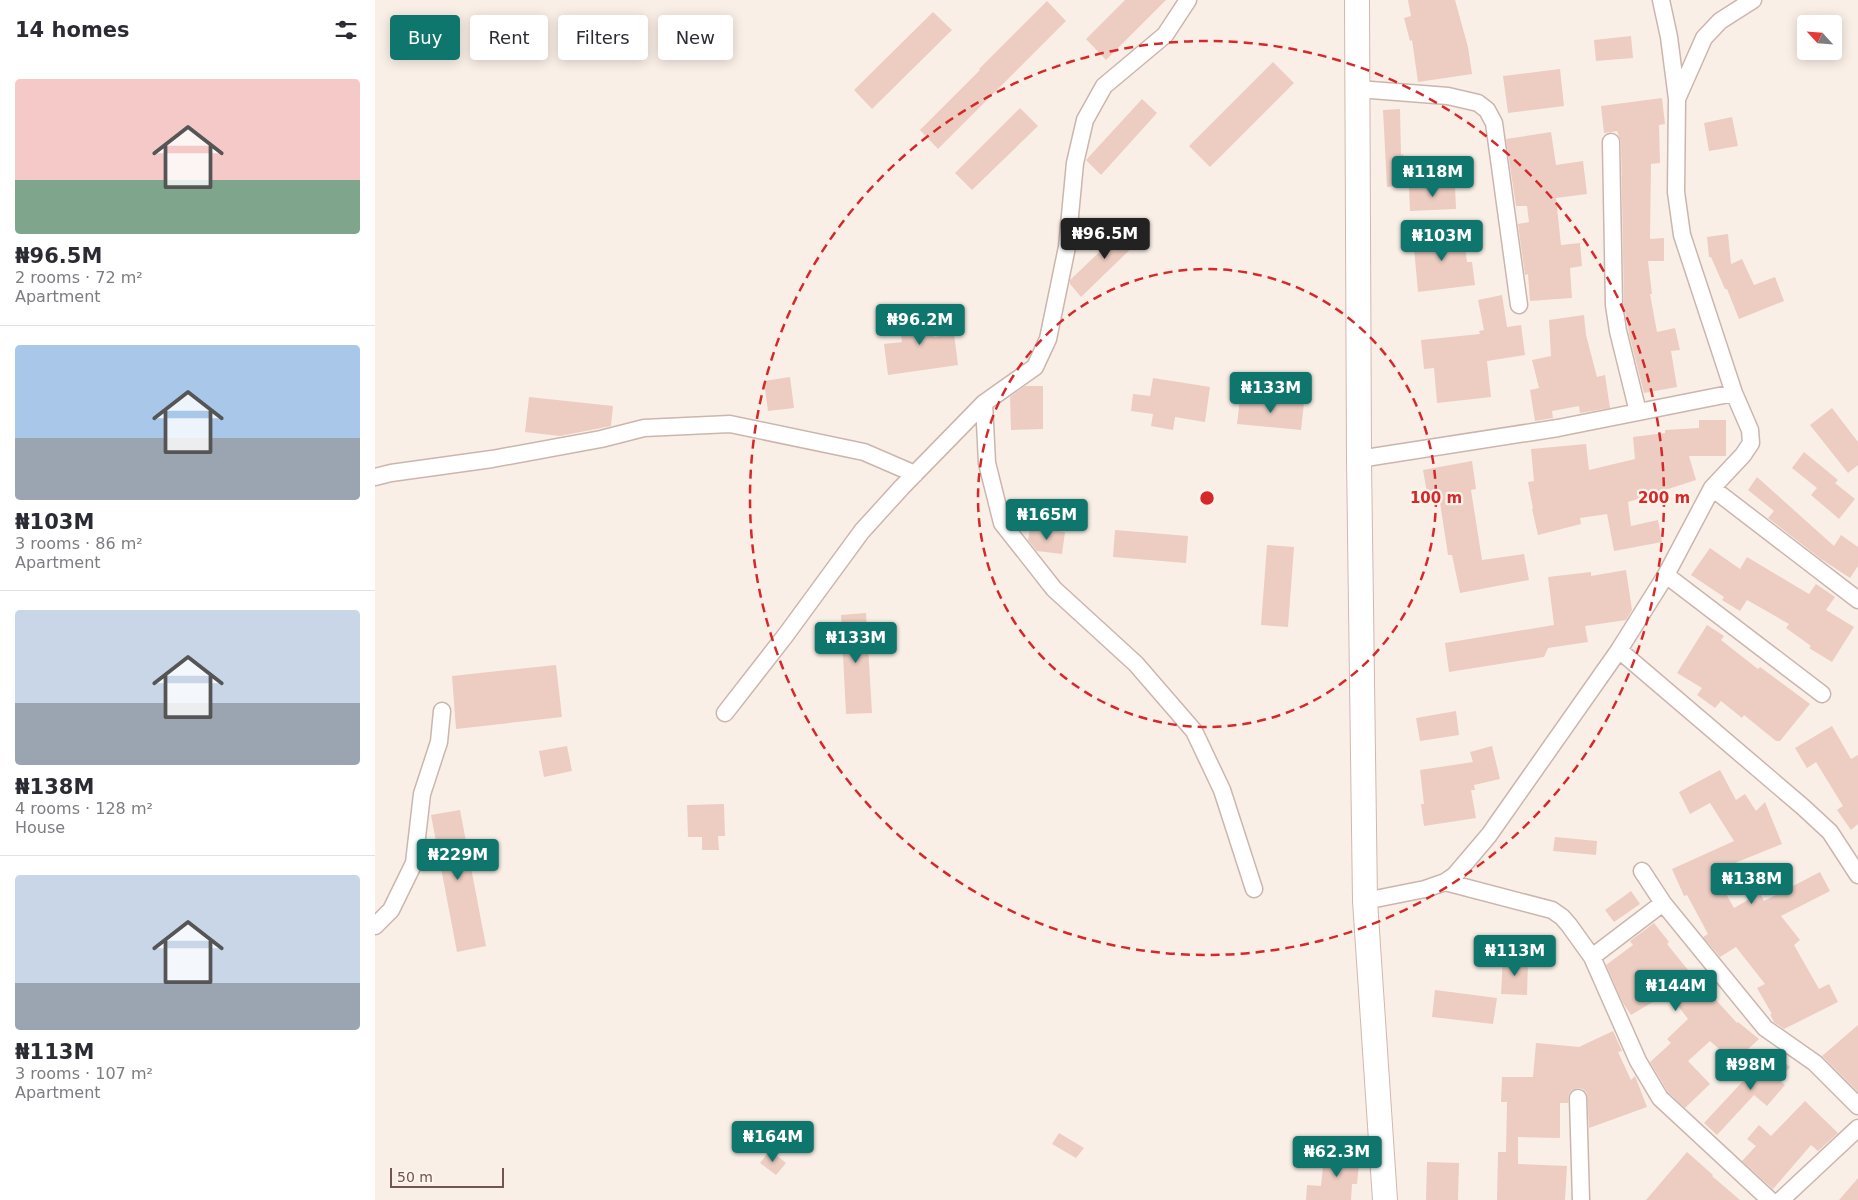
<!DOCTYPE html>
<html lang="en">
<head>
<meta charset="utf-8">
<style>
	:root { --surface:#fff; --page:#f2f2f3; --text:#2b2b33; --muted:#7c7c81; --line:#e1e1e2; --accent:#0f766e }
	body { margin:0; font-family:"DejaVu Sans",sans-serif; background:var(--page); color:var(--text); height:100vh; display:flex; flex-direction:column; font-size:19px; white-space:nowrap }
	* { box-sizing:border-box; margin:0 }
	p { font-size:16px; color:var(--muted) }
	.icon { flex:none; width:28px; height:28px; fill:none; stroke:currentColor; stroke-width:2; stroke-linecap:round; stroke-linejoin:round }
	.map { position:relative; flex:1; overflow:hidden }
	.details { display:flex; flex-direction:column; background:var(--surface); width:375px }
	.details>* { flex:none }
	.banner { position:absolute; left:15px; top:15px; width:475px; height:45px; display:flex; gap:10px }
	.needle { width:32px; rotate:296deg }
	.fabs { position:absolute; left:1422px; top:15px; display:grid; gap:10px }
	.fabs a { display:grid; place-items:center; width:45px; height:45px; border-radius:5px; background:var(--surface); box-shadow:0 2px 12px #0003; font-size:25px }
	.scale { position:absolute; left:15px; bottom:12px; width:114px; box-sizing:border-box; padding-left:5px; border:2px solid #71554e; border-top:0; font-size:14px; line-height:18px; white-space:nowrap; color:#71554e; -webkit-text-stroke:4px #fdf4ec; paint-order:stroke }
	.price { position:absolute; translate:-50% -42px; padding:0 11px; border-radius:5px; background:var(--accent); color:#fff; font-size:16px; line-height:32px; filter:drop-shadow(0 1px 2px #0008) }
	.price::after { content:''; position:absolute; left:50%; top:30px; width:15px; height:11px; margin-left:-8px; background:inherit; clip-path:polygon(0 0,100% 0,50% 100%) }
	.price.current { background:#222; color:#fff }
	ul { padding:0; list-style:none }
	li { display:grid; align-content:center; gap:10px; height:265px; padding:0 15px }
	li+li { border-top:1px solid var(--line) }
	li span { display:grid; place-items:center; height:155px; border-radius:5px; color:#555 }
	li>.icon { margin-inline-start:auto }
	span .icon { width:90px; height:90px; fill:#fffc; stroke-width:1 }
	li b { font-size:21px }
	h2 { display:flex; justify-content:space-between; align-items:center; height:60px; padding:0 15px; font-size:21px }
	.pill { padding:0 18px; border-radius:5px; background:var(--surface); box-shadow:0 2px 12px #0003; font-size:18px; line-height:45px }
	.pill.current { background:var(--accent); color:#fff }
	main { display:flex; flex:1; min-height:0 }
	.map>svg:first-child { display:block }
	.building { fill:#edccc1 }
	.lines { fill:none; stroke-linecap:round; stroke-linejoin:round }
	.minor-casing { stroke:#cbb6ae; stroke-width:19 }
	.secondary-casing { stroke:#cfb8ae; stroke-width:26 }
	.minor { stroke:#fff; stroke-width:16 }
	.secondary { stroke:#fff; stroke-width:24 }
	.ring { fill:none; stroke:#d62828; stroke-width:2.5; stroke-dasharray:9 6 }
	.centre { fill:#d62828; stroke:#fdf4ec; stroke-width:2.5 }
	.ring-label { font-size:15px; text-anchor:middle; font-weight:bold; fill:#d62828; stroke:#fdf4ec; stroke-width:4.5; stroke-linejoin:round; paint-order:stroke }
</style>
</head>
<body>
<main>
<section class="details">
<h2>14 homes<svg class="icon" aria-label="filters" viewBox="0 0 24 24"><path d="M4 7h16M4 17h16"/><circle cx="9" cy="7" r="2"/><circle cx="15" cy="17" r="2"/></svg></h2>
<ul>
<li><span style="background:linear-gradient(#f6c9c9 65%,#7fa58c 0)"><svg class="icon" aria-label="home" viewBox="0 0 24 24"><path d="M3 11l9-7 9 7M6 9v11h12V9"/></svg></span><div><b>₦96.5M</b><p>2 rooms · 72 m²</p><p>Apartment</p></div></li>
<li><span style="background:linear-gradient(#a9c7e8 60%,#9aa5b1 0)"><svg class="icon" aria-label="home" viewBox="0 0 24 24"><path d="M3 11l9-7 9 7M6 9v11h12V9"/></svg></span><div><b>₦103M</b><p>3 rooms · 86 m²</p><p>Apartment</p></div></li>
<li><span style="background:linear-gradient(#c9d6e8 60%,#9aa5b1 0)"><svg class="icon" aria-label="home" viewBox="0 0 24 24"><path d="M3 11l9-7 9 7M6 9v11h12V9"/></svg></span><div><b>₦138M</b><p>4 rooms · 128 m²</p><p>House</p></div></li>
<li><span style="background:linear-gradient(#c9d6e8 70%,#9aa5b1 0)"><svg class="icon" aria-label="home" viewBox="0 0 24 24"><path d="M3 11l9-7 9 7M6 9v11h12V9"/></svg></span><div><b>₦113M</b><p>3 rooms · 107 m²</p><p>Apartment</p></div></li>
</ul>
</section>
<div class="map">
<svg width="1483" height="1200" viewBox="0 0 1483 1200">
	<rect width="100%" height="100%" fill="#faefe6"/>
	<path class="building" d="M 750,0 L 791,0 L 731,60 L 711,39 Z
		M 1033,0 L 1080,0 L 1093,47 L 1097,74 L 1043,82 L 1037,40 L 1035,41 L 1029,18 L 1036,16 Z
		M 672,1 L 691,21 L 563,149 L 545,130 L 605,70 L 604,69 Z
		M 558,12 L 577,30 L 497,109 L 479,90 Z
		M 1256,36 L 1258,58 L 1221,61 L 1219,40 Z
		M 898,62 L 919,83 L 835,167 L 814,146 Z
		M 1185,69 L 1189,106 L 1133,113 L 1128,76 Z
		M 1287,98 L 1290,124 L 1284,125 L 1285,163 L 1276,164 L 1275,239 L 1289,238 L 1289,261 L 1273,261 L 1277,294 L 1275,294 L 1282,332 L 1300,328 L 1305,350 L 1296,351 L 1302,387 L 1269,393 L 1255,338 L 1249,306 L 1246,142 L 1242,131 L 1229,133 L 1226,106 Z
		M 767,99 L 782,113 L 726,175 L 711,160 Z
		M 645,108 L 663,126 L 597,190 L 580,173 Z
		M 1025,109 L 1026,155 L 1028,154 L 1031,185 L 1012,187 L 1008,110 Z
		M 1357,117 L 1363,146 L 1334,151 L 1329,123 Z
		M 1176,132 L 1181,165 L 1208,161 L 1212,194 L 1181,198 L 1186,245 L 1205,243 L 1207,266 L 1195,268 L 1197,298 L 1155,301 L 1153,274 L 1150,275 L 1143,224 L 1154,222 L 1152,206 L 1141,206 L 1131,139 Z
		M 1080,185 L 1081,209 L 1035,211 L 1034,187 Z
		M 755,223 L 768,237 L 706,297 L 695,284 L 695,280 Z
		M 1088,231 L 1092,262 L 1097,262 L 1100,285 L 1043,292 L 1038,237 Z
		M 1353,234 L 1356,264 L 1367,259 L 1379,285 L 1400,277 L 1409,301 L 1364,319 L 1352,289 L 1350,289 L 1336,257 L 1334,257 L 1332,237 Z
		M 1127,295 L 1132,327 L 1146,325 L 1150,355 L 1112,361 L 1116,397 L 1062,403 L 1059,368 L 1049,369 L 1046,340 L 1105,334 L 1104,331 L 1109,330 L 1103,300 Z
		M 555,309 L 559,337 L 579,334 L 583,365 L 513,375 L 509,344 L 527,342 L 523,313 Z
		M 1209,315 L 1211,335 L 1222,377 L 1230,375 L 1235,408 L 1205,413 L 1204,406 L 1177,411 L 1178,418 L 1160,421 L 1155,390 L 1164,388 L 1157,360 L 1176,356 L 1174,320 Z
		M 415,377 L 419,408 L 393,411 L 389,381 Z
		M 778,378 L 835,387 L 830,422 L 800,417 L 798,430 L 776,426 L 778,414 L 756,411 L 758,394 L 775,396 Z
		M 650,386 L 668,386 L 668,429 L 636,430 L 635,397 Z
		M 154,397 L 238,406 L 236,426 L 185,436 L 150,432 Z
		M 865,398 L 929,403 L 926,430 L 862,424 Z
		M 1457,408 L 1483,442 L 1483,465 L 1473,473 L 1435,425 Z
		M 1324,420 L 1351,420 L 1351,456 L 1314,456 L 1321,480 L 1253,502 L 1256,526 L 1283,520 L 1287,542 L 1239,551 L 1232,514 L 1205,518 L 1206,524 L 1163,535 L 1157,509 L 1158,509 L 1153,482 L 1159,481 L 1156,449 L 1211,444 L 1214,470 L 1260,459 L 1258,437 L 1290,433 L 1290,430 L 1324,428 Z
		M 1429,452 L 1463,480 L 1460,483 L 1480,499 L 1464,519 L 1436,495 L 1442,488 L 1417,468 Z
		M 1097,461 L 1101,489 L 1096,490 L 1107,560 L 1149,554 L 1154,580 L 1085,593 L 1077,555 L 1073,555 L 1064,496 L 1053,498 L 1048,470 Z
		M 1382,477 L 1459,546 L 1466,535 L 1483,547 L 1483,566 L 1475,578 L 1446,559 L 1393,518 L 1399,511 L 1373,490 Z
		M 655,528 L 690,532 L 687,554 L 662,551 L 653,540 Z
		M 740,530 L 813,536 L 811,563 L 738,557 Z
		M 892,545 L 919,547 L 913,627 L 886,625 Z
		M 1335,548 L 1365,569 L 1372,557 L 1434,594 L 1441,584 L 1460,597 L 1451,610 L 1479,627 L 1457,662 L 1434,648 L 1436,646 L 1411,628 L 1414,624 L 1372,600 L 1365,611 L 1347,600 L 1349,597 L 1316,575 Z
		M 1251,570 L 1257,610 L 1251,620 L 1210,626 L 1213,642 L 1173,648 L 1169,657 L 1074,672 L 1070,643 L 1179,625 L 1173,577 L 1216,572 L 1216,576 Z
		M 491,613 L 497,713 L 471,714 L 466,615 Z
		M 1332,625 L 1349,636 L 1346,640 L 1383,669 L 1385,667 L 1435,704 L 1405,741 L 1401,741 L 1369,715 L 1367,718 L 1346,701 L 1340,708 L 1322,695 L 1327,688 L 1302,673 Z
		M 181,665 L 187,717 L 81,729 L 77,676 Z
		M 1081,711 L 1084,735 L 1045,741 L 1041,718 Z
		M 1457,726 L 1476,759 L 1483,755 L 1483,824 L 1476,830 L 1462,810 L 1468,806 L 1441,762 L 1432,768 L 1420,748 Z
		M 192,746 L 197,771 L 169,777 L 164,751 Z
		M 1117,746 L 1125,779 L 1099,785 L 1100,790 L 1096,790 L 1101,818 L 1049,826 L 1046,804 L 1049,804 L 1045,770 L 1098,762 L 1095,752 Z
		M 1345,770 L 1361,800 L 1370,794 L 1381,811 L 1390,802 L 1407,844 L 1360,863 L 1363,872 L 1344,881 L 1359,908 L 1385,893 L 1389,901 L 1445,872 L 1455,891 L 1406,916 L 1425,940 L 1419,945 L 1444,989 L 1454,984 L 1463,1002 L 1409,1029 L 1399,1022 L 1395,1014 L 1397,1014 L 1382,988 L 1390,984 L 1361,947 L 1345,957 L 1328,937 L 1333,934 L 1312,895 L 1309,896 L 1297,869 L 1359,841 L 1335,803 L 1315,814 L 1304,792 Z
		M 349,804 L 350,836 L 343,836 L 344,850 L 327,850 L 327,837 L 313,837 L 312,805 Z
		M 85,810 L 111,946 L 82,952 L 56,815 Z
		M 1180,837 L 1222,841 L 1221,855 L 1178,851 Z
		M 1256,891 L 1265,904 L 1239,922 L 1230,910 Z
		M 1279,923 L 1294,942 L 1292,944 L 1339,1002 L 1341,1000 L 1362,1023 L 1363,1022 L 1384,1039 L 1359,1062 L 1335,1041 L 1313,1061 L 1335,1084 L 1310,1108 L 1293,1092 L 1275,1062 L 1296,1043 L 1292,1039 L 1313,1019 L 1294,994 L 1293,995 L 1291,994 L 1256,1015 L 1248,1003 L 1231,965 L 1258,945 L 1255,941 Z
		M 1128,958 L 1153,960 L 1152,995 L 1126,994 Z
		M 1060,990 L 1122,998 L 1118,1024 L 1057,1017 Z
		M 1483,1025 L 1483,1092 L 1447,1056 Z
		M 1238,1031 L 1247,1051 L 1243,1052 L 1256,1080 L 1260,1076 L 1272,1107 L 1214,1128 L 1212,1093 L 1208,1089 L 1203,1088 L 1197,1090 L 1194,1094 L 1193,1103 L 1185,1103 L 1185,1138 L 1143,1137 L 1143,1164 L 1192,1166 L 1190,1200 L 1122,1200 L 1123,1152 L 1131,1152 L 1132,1102 L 1126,1102 L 1127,1077 L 1158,1077 L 1161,1043 L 1204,1047 Z
		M 1396,1051 L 1415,1067 L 1404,1080 L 1410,1085 L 1392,1106 L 1379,1095 L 1342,1135 L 1329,1123 Z
		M 1430,1101 L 1463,1133 L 1443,1151 L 1436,1145 L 1398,1189 L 1367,1161 L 1381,1146 L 1372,1139 L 1384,1125 L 1396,1136 Z
		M 684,1133 L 709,1148 L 701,1158 L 677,1144 Z
		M 395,1150 L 411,1163 L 401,1175 L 385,1163 Z
		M 965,1152 L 985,1153 L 982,1184 L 977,1184 L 976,1200 L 931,1200 L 932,1185 L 946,1186 L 949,1157 L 965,1158 Z
		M 1312,1152 L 1338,1175 L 1337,1176 L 1365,1200 L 1271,1200 Z
		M 1052,1162 L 1084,1163 L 1083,1200 L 1051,1200 Z
		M 1483,1178 L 1483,1200 L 1464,1200 Z"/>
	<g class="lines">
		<defs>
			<path id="minor" d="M 983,89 L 1073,96 L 1103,103 L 1112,110 L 1119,123 L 1144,305
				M 1302,99 L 1329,38 L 1345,21 L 1378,0
				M 1236,142 L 1239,305 L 1243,331 L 1263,412
				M 609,403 L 612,463 L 627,523 L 679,589 L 761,664 L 819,731 L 847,790 L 879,889
				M 984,459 L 1183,428 L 1359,393
				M 0,477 L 16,473 L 117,459 L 226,439 L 269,428 L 355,424 L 489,452 L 540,474
				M 1337,488 L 1483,600
				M 1291,575 L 1447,694
				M 1244,650 L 1428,807 L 1455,832 L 1483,875
				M 350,713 L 410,636 L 487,531 L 527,487 L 609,403 L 660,367 L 673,339 L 692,247 L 700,163 L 710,120 L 729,86 L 790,35 L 813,0
				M 1267,871 L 1288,903 L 1390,1028 L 1440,1063 L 1483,1106
				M 1070,882 L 1177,910 L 1187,917 L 1194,925 L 1217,957 L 1263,1061 L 1285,1098 L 1395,1200
				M 990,901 L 1050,889 L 1070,882 L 1080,875 L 1114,835 L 1244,650 L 1291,575 L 1337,488 L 1368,455 L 1376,443 L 1375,430 L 1359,393 L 1307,235 L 1301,192 L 1302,99 L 1294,37 L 1286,0
				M 0,926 L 16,910 L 39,863 L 47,794 L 64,742 L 67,711
				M 1217,957 L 1288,903
				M 1203,1098 L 1206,1200
				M 1406,1200 L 1483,1128"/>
			<path id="secondary" d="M 982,0 L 984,459 L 990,901 L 1010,1200"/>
		</defs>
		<use href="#minor" class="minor-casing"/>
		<use href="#secondary" class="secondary-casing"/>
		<use href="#minor" class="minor"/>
		<use href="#secondary" class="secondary"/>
	</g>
	<g class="ring">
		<circle cx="832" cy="498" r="229"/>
		<circle cx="832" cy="498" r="457"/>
	</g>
	<circle cx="832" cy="498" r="8" class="centre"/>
	<g class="ring-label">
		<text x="1061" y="503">100 m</text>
		<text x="1289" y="503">200 m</text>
	</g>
</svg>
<div class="fabs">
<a><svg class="needle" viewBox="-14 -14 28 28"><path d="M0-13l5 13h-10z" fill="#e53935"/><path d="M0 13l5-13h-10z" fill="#7c7c81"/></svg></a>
</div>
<div class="scale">50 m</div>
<b class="price" style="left:1058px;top:198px">₦118M</b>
<b class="price current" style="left:730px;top:260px">₦96.5M</b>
<b class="price" style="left:1067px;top:262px">₦103M</b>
<b class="price" style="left:545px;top:346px">₦96.2M</b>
<b class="price" style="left:896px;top:414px">₦133M</b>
<b class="price" style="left:672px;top:541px">₦165M</b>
<b class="price" style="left:481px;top:664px">₦133M</b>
<b class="price" style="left:83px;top:881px">₦229M</b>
<b class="price" style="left:1377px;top:905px">₦138M</b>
<b class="price" style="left:1140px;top:977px">₦113M</b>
<b class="price" style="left:1301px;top:1012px">₦144M</b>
<b class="price" style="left:1376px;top:1091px">₦98M</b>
<b class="price" style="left:398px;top:1163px">₦164M</b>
<b class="price" style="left:962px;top:1178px">₦62.3M</b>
<div class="banner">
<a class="pill current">Buy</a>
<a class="pill">Rent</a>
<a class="pill">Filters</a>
<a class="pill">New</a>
</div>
</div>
</main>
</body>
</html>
